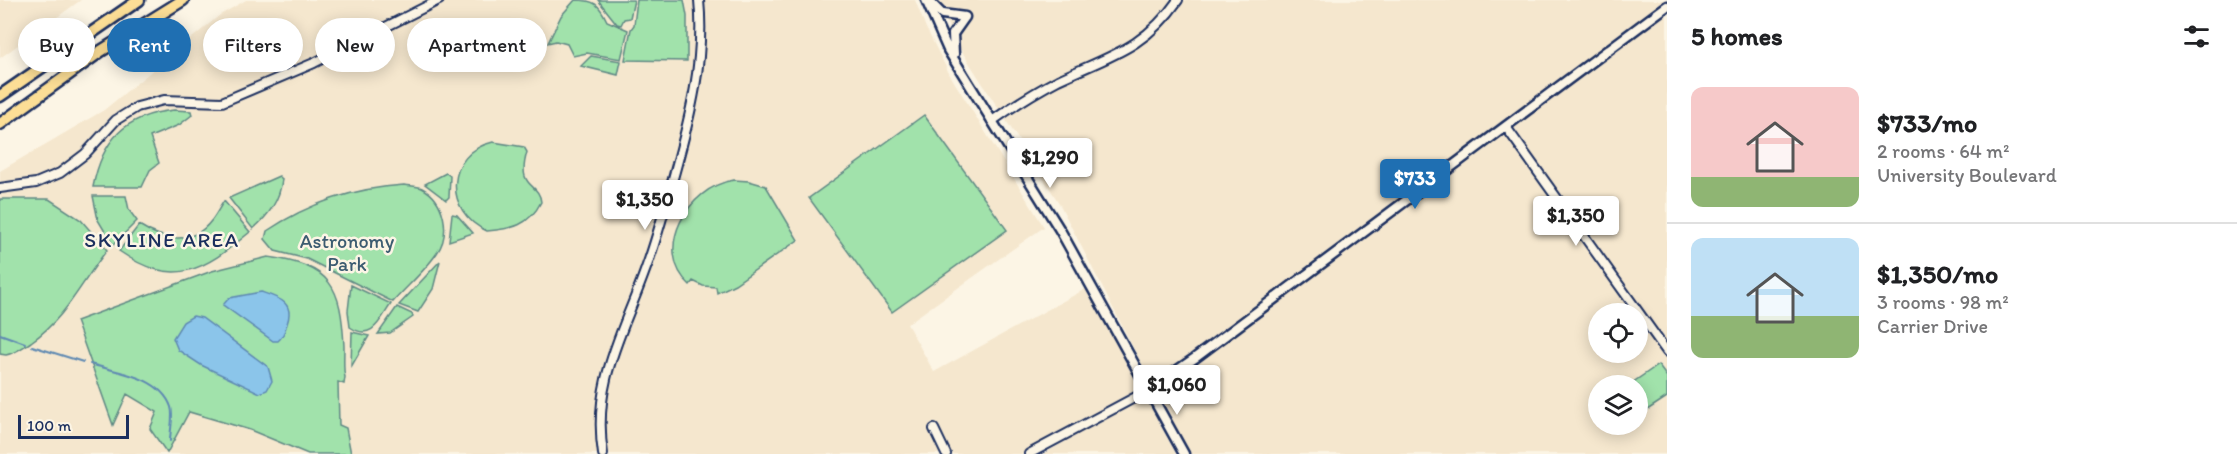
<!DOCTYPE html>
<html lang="en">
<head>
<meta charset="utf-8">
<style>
	:root { --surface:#fff; --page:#f6f6f6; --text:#202124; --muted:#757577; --line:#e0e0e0; --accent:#1f6fb2 }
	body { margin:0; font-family:Itim,sans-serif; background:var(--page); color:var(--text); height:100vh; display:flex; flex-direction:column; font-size:22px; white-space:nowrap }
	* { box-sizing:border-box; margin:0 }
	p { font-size:20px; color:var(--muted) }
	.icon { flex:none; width:33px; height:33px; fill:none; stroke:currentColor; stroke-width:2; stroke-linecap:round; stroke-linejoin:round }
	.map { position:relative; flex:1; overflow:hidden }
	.sheet { display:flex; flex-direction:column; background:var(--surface); width:570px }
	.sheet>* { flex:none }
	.banner { position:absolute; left:18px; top:18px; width:570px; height:54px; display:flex; gap:12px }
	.fabs { position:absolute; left:1588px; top:303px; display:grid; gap:12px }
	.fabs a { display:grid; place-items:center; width:60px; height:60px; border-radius:50%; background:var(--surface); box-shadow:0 3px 15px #0003; font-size:30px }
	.scale { position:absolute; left:18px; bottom:15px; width:111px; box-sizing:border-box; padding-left:6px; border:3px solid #1b2f5e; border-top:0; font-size:16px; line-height:21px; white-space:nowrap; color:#1b2f5e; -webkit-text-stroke:4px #fcf5e5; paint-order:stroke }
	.price { position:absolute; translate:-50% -51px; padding:0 14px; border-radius:6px; background:#fff; color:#222; font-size:20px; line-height:39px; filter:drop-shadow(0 2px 3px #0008) }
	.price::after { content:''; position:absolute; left:50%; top:36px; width:18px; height:14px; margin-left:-9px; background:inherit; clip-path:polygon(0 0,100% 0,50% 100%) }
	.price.on { background:var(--accent); color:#fff }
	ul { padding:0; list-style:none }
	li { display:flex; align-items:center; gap:18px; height:150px; padding:0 24px }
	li+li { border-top:2px solid var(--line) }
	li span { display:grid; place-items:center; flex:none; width:168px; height:120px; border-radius:12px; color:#555 }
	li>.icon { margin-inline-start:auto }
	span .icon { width:72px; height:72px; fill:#fffc; stroke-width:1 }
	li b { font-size:26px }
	h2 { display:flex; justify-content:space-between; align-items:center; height:72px; padding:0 24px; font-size:26px }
	.pill { padding:0 21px; border-radius:27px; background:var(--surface); box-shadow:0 3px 15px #0003; font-size:21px; line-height:54px }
	.pill.on { background:var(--accent); color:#fff }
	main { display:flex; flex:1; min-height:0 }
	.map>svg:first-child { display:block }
	.built { fill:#f5e7ce; fill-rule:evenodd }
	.green { fill:#a1e2ab; stroke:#5e8884; stroke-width:1.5 }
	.water { fill:#8bc5ea; stroke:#5e89b2; stroke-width:1.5 }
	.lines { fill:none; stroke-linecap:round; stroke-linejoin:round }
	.stream { stroke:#5e89b2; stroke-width:2 }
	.tertiary-casing { stroke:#1b2f5e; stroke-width:12 }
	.secondary-casing { stroke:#1b2f5e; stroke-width:13 }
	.motorway-casing { stroke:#1b2f5e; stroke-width:15 }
	.tertiary { stroke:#fcf5e5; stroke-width:8 }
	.secondary { stroke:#fcf5e5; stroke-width:8 }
	.motorway { stroke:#fcde96; stroke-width:10 }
	.labels { text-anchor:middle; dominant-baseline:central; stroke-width:5; stroke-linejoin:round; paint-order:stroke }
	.park-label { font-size:20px; fill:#3c5c71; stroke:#fcf5e5 }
	.neighbourhood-label { font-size:21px; letter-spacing:1.5px; fill:#1b2f5e; stroke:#fcf5e5 }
</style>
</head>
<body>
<main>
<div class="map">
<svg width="1667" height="454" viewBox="0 0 1667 454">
	<rect width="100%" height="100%" fill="#fcf5e5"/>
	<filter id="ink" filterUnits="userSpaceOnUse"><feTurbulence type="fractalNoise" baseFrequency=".0167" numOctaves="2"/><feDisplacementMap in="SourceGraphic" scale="12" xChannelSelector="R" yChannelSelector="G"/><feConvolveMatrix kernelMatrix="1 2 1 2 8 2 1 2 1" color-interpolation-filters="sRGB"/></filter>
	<g filter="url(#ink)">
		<path class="built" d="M 0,0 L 81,0 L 0,58 Z
			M 246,0 L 915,0 L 926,28 L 950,75 L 1044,227 L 907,324 L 934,372 L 1089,287 L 1142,390 L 1022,454 L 0,454 L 0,171 L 104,110 L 220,15 Z
			M 938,0 L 1667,0 L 1667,454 L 1188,454 L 1059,203 L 952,36 ZM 1599,314 L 1638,314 L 1638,352 L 1599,352 ZM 1599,386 L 1638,386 L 1638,424 L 1599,424 Z
			M 1145,396 L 1176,454 L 1043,454 Z"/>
		<path class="green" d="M 575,0 C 595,0 599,4 607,21 L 628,30 L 621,59 L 587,53 L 573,56 L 567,44 L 556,41 L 548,43 L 561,16 Z
			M 598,0 L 634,0 L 630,18 L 624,19 L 621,25 L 617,24 Z
			M 637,0 L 684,0 L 687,16 L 687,61 L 625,60 L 631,29 L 634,25 Z
			M 591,56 L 621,61 L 618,75 L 581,66 Z
			M 174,110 L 191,111 L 192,115 L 179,125 L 150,137 L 159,163 L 150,170 L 142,187 L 93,187 C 102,140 125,115 174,110 Z
			M 924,115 L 1007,230 L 892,312 L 809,198 Z
			M 493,142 L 524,147 L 527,152 C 516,190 539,181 541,202 C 529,226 512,229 487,231 C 443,212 445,153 493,142 Z
			M 446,173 L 450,176 L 449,197 L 446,200 L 425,184 Z
			M 279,176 L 282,179 C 280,200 269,215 253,229 L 229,198 Z
			M 734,180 L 749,181 L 766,186 L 798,240 L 735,284 L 717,293 L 716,287 L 703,286 L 693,281 L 690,285 C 652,251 687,187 734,180 Z
			M 404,185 C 409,186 417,186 422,188 C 445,200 451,233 437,253 C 425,271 407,286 393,302 L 307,259 L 275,251 L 265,239 L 267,231 C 309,203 353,188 404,185 Z
			M 93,196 L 126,196 L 129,210 L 137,221 L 113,245 L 98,220 Z
			M 0,199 L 49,199 L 81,220 L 107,250 C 81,283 66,318 31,342 C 23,347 16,353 6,355 L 0,354 Z
			M 224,201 L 250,232 C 203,271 174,289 119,251 L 139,225 C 162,240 192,246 211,221 C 216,215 219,208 224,201 Z
			M 452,214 L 457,215 L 473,233 L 449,241 Z
			M 268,257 C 332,266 341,286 344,346 C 344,356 343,370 345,377 L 344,384 L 338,382 L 339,425 L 346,428 L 351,454 L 308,454 L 250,430 L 189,412 L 167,453 L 150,429 L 157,412 L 127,394 L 113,425 L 76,321 L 212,271 Z
			M 440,261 L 433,289 L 418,312 L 399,305 Z
			M 351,285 L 391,304 C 380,320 372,342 350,327 L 348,311 Z
			M 397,307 L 412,314 L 413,317 L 390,333 L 378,334 Z
			M 352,332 L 369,336 L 351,367 Z
			M 1658,365 L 1667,377 L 1667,397 L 1638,416 L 1638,386 L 1629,385 Z"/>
		<path class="water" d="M 261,292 C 279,298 295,302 287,324 C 285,330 284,336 278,341 L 273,341 L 223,305 L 229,298 Z
			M 193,316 L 202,318 L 268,367 L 272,381 L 267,390 L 260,393 L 201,365 L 178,350 L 173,338 L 183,322 Z"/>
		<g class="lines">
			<path class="stream" d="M 0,334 L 25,343
				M 32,346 L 83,362
				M 90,364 C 116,372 160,376 171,407 C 174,416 170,431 170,441"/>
			<defs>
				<path id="tertiary" d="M 992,121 C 1013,106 1035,92 1058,80 C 1109,56 1144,49 1178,0
					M 1506,127 L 1667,352
					M 0,188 L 36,183 L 60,173 L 85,154 L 116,120 L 137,107 L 164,100 L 222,102 L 314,63 L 439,0
					M 934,429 L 946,454
					M 603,454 C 592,383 622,335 645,271 C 657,239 665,207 674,175 C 690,117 705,61 699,0
					M 1029,454 L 1147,391"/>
				<path id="secondary" d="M 926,0 L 948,50 L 1060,230 L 1184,454
					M 930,2 L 942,14 L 965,17
					M 954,54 L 953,34 L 965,17
					M 1147,391 L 1195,358 L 1667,6"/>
				<path id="motorway" d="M 0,96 L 139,0
					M 0,124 L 101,51 L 183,0"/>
			</defs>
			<use href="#tertiary" class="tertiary-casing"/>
			<use href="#secondary" class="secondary-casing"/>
			<use href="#motorway" class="motorway-casing"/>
			<use href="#tertiary" class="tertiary"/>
			<use href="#secondary" class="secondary"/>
			<use href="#motorway" class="motorway"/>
		</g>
	</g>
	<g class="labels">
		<g class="park-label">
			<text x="347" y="241">Astronomy<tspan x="347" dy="23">Park</tspan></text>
		</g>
		<g class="neighbourhood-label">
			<text x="162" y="239">SKYLINE AREA</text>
		</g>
	</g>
</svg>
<div class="fabs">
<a><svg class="icon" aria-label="locate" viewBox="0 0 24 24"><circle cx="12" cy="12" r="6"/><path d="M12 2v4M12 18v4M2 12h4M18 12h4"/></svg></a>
<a><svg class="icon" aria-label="layers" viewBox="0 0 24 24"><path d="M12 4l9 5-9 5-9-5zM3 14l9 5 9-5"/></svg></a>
</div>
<div class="scale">100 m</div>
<b class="price" style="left:1050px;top:189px">$1,290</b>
<b class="price on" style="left:1415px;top:210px">$733</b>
<b class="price" style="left:645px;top:231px">$1,350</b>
<b class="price" style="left:1576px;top:247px">$1,350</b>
<b class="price" style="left:1177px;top:416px">$1,060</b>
<div class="banner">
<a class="pill">Buy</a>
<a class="pill on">Rent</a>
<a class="pill">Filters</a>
<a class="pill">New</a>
<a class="pill">Apartment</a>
</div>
</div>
<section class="sheet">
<h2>5 homes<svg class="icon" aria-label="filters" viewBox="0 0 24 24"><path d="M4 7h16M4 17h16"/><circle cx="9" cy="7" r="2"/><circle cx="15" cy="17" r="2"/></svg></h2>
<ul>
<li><span style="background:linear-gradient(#f6c9c9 75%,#8fb573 0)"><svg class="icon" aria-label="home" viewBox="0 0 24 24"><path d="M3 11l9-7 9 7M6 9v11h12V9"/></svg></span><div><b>$733/mo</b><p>2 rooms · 64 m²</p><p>University Boulevard</p></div></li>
<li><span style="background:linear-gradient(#bfe0f5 65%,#8fb573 0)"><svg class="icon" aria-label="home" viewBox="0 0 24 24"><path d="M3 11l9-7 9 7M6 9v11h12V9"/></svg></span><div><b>$1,350/mo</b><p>3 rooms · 98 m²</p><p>Carrier Drive</p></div></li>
</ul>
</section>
</main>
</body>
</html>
